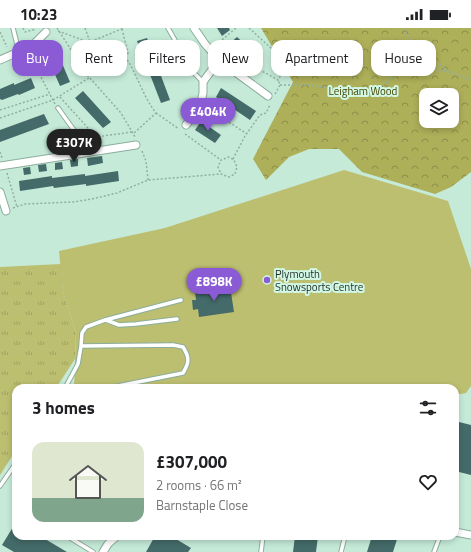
<!DOCTYPE html>
<html lang="en">
<head>
<meta charset="utf-8">
<style>
	:root { --surface:#fff; --page:#f6f6f6; --text:#202124; --muted:#757577; --line:#e0e0e0; --accent:#8b5bd5 }
	body { margin:0; font-family:"Titillium Web",sans-serif; background:var(--page); color:var(--text); height:100vh; display:flex; flex-direction:column; font-size:15px; white-space:nowrap }
	* { box-sizing:border-box; margin:0 }
	p { font-size:13px; color:var(--muted) }
	.icon { flex:none; width:22px; height:22px; fill:none; stroke:currentColor; stroke-width:2; stroke-linecap:round; stroke-linejoin:round }
	.map { position:relative; flex:1; overflow:hidden }
	.panel { position:absolute; left:12px; top:356px; width:447px; height:156px; display:flex; flex-direction:column; background:var(--surface); border-radius:12px; box-shadow:0 2px 6px #0003 }
	.panel>* { flex:none }
	.guide { position:absolute; left:12px; top:12px; width:447px; height:36px; display:flex; gap:8px }
	.controls { position:absolute; left:419px; top:60px; display:grid; gap:8px }
	.controls a { display:grid; place-items:center; width:40px; height:40px; border-radius:8px; background:var(--surface); box-shadow:0 2px 6px #0003; font-size:20px }
	.price { position:absolute; translate:-50% -34px; padding:0 9px; border-radius:14px; background:var(--accent); color:#fff; font-size:13px; line-height:26px; filter:drop-shadow(0 1px 2px #0008) }
	.price::after { content:''; position:absolute; left:50%; top:24px; width:12px; height:9px; margin-left:-6px; background:inherit; clip-path:polygon(0 0,100% 0,50% 100%) }
	.price.active { background:#222; color:#fff }
	ul { padding:0; list-style:none }
	li { display:flex; align-items:center; gap:12px; height:100px; padding:0 20px }
	li+li { border-top:1px solid var(--line) }
	li span { display:grid; place-items:center; flex:none; width:112px; height:80px; border-radius:12px; color:#555 }
	li>.icon { margin-inline-start:auto }
	span .icon { width:48px; height:48px; fill:#fffc; stroke-width:1 }
	li b { font-size:17px }
	h2 { display:flex; justify-content:space-between; align-items:center; height:48px; padding:0 20px; font-size:17px }
	.tag { padding:0 14px; border-radius:12px; background:var(--surface); box-shadow:0 2px 6px #0003; font-size:14px; line-height:36px }
	.tag.active { background:var(--accent); color:#fff }
	.status { display:flex; justify-content:space-between; align-items:center; height:28px; padding:0 20px; background:var(--surface); direction:ltr }
	.status svg { height:11px; fill:currentColor }
	.map>svg:first-child { display:block }
	.grass { fill:url(#grass-tufts) }
	.forest { fill:url(#forest-crowns); fill-rule:evenodd }
	.pitch { fill:#bcbe70 }
	.building { fill:#446b69 }
	.lines { fill:none; stroke-linecap:round; stroke-linejoin:round }
	.lane-casing { stroke:#8cae9d; stroke-width:5.5 }
	.street-casing { stroke:#8cae9d; stroke-width:9 }
	.path { stroke:#91afa1; stroke-width:1.5; stroke-dasharray:2 2; stroke-linecap:butt }
	.lane { stroke:#fff; stroke-width:3.5 }
	.street { stroke:#fff; stroke-width:7 }
	.poi-dot { fill:#8b5bd5; stroke:#d2f7e5; stroke-width:1.5 }
	.labels { text-anchor:middle; dominant-baseline:central; stroke-width:4; stroke-linejoin:round; paint-order:stroke }
	.park-label { font-size:11px; fill:#454500; stroke:#d2f7e5 }
	.poi-label { font-size:11px; fill:#1d2b24; stroke:#d2f7e5; text-anchor:start }
</style>
</head>
<body>
<div class="status"><b>10:23</b><svg viewBox="0 0 49 12"><path d="M0 12V9h3v3zM5 12V6h3v6zM10 12V3h3v9zM15 12V0h3v12zM26 1h20v11H26zM47 4h2v5h-2z"/></svg></div>
<div class="map">
<svg width="471" height="524" viewBox="0 0 471 524">
	<defs>
		<pattern id="grass-tufts" width="24" height="20" patternUnits="userSpaceOnUse"><rect width="24" height="20" fill="#bcbe70"/><path d="M3 7l-1-3M5 7V3M7 7l1-3M15 17l-1-3M17 17v-4M19 17l1-3" fill="none" stroke="#a1a361"/></pattern>
		<pattern id="forest-crowns" width="20" height="18" patternUnits="userSpaceOnUse"><rect width="20" height="18" fill="#adaf59"/><path d="M2 6a3 3 0 1 1 6 0M12 15a3 3 0 1 1 6 0" fill="none" stroke="#8c8f49"/></pattern>
	</defs>
	<rect width="100%" height="100%" fill="#c5ead8"/>
	<path class="grass" d="M 61,236 L 63,264 L 76,305 L 75,331 L 56,360 L 16,360 L 16,422 L 0,447 L 0,239 Z"/>
	<path class="forest" d="M 261,0 L 471,0 L 471,144 L 451,159 L 435,166 L 362,144 L 339,121 L 309,121 L 289,129 L 266,152 L 253,131 L 293,54 ZM 426,67 L 452,67 L 452,93 L 426,93 Z"/>
	<path class="pitch" d="M 344,142 L 448,173 L 471,241 L 471,358 L 466,365 L 455,367 L 455,360 L 74,360 L 76,305 L 63,264 L 59,223 L 165,200 Z"/>
	<path class="building" d="M 217,0 L 229,0 L 230,2 L 222,8 Z
		M 237,9 L 263,33 L 256,41 L 229,16 Z
		M 147,10 L 170,72 L 161,75 L 137,13 Z
		M 56,21 L 70,54 L 60,58 L 46,26 Z
		M 31,50 L 35,60 L 19,67 L 18,66 L 2,72 L 0,71 L 0,61 L 14,55 L 14,57 Z
		M 221,60 L 256,83 L 250,92 L 216,69 Z
		M 83,63 L 111,94 L 103,100 L 75,70 Z
		M 44,86 L 49,96 L 0,114 L 0,102 Z
		M 201,93 L 221,107 L 215,115 L 195,102 Z
		M 102,128 L 103,135 L 88,138 L 87,130 Z
		M 78,131 L 78,138 L 71,139 L 70,132 Z
		M 62,134 L 63,141 L 55,142 L 55,135 Z
		M 46,136 L 47,143 L 39,144 L 38,137 Z
		M 30,139 L 31,146 L 24,147 L 23,140 Z
		M 118,143 L 119,153 L 86,158 L 86,156 L 54,160 L 53,158 L 20,163 L 19,153 L 52,148 L 52,150 L 85,146 L 85,148 Z
		M 230,258 L 234,284 L 199,289 L 198,281 L 193,282 L 192,272 L 196,272 L 195,264 Z
		M 455,393 L 471,397 L 471,447 L 455,443 Z
		M 16,494 L 16,508 L 40,508 L 67,524 L 14,524 L 2,517 Z
		M 155,508 L 171,508 L 191,520 L 188,524 L 146,524 Z
		M 295,508 L 318,508 L 316,524 L 293,524 Z
		M 372,508 L 398,508 L 393,524 L 367,524 Z"/>
	<g class="lines">
		<defs>
			<path id="lane" d="M 13,0 L 19,24
				M 168,0 L 193,44 L 203,54
				M 58,80 L 76,105 L 80,125
				M 106,292 L 119,297 L 136,296 L 177,291
				M 81,318 L 173,317 L 183,319 C 190,330 189,335 183,345 L 108,360
				M 65,360 L 78,336 L 81,318 L 82,305 L 86,299 L 105,292 L 181,272
				M 0,458 L 16,435
				M 67,508 L 93,524
				M 261,524 L 263,508
				M 341,524 L 345,508
				M 434,524 L 440,508"/>
			<path id="street" d="M 194,0 L 205,16 L 219,32 L 268,68
				M 0,32 L 32,18 L 46,4
				M 186,97 L 200,79 L 203,65 L 203,54 L 219,32
				M 0,138 L 136,117
				M 0,164 L 6,183
				M 455,504 L 471,507
				M 103,524 L 108,516 L 117,508"/>
		</defs>
		<use href="#lane" class="lane-casing"/>
		<use href="#street" class="street-casing"/>
		<path class="path" d="M 23,0 L 25,4 L 36,1
			M 57,0 L 88,48 L 121,85 L 135,109
			M 85,0 L 90,14 L 124,0
			M 249,0 L 284,32 L 281,47 L 278,52 L 260,42 L 255,44 L 253,46
			M 404,0 L 411,14 L 450,44 L 471,52
			M 122,1 L 128,25 L 126,29
			M 58,3 L 124,27 C 137,45 142,67 156,85 L 133,106
			M 0,4 L 7,19
			M 216,17 L 236,0
			M 30,28 L 55,76
			M 280,57 L 305,57 L 358,63 L 380,60 L 393,49 L 406,42 L 424,38 L 435,42 L 450,44
			M 275,66 L 280,57 L 278,52
			M 60,69 L 96,109 L 132,104
			M 209,81 L 247,106
			M 0,82 L 50,66
			M 156,85 L 179,101
			M 0,90 L 53,72 L 89,50
			M 185,106 L 221,132
			M 142,123 L 146,133 L 148,152
			M 0,124 L 2,130
			M 233,131 L 245,108 L 260,87 L 266,85 L 270,77
			M 7,145 L 17,179
			M 13,180 L 25,176 L 73,174 L 92,171 L 117,165 L 148,152 L 221,146 L 229,149 L 235,146 L 237,139 L 234,132 L 229,129 L 221,132 L 218,139 L 221,146"/>
		<use href="#lane" class="lane"/>
		<use href="#street" class="street"/>
	</g>
	<circle class="poi-dot" cx="267" cy="252" r="4"/>
	<g class="labels">
		<g class="park-label">
			<text x="363" y="63">Leigham Wood</text>
		</g>
		<g class="poi-label">
			<text x="275" y="246">Plymouth<tspan x="275" dy="13">Snowsports Centre</tspan></text>
		</g>
	</g>
</svg>
<div class="controls">
<a><svg class="icon" aria-label="layers" viewBox="0 0 24 24"><path d="M12 4l9 5-9 5-9-5zM3 14l9 5 9-5"/></svg></a>
</div>
<b class="price" style="left:208px;top:104px">£404K</b>
<b class="price active" style="left:74px;top:135px">£307K</b>
<b class="price" style="left:214px;top:274px">£898K</b>
<div class="guide">
<a class="tag active">Buy</a>
<a class="tag">Rent</a>
<a class="tag">Filters</a>
<a class="tag">New</a>
<a class="tag">Apartment</a>
<a class="tag">House</a>
</div>
<section class="panel">
<h2>3 homes<svg class="icon" aria-label="filters" viewBox="0 0 24 24"><path d="M4 7h16M4 17h16"/><circle cx="9" cy="7" r="2"/><circle cx="15" cy="17" r="2"/></svg></h2>
<ul>
<li><span style="background:linear-gradient(#dfe7d0 70%,#7fa58c 0)"><svg class="icon" aria-label="home" viewBox="0 0 24 24"><path d="M3 11l9-7 9 7M6 9v11h12V9"/></svg></span><div><b>£307,000</b><p>2 rooms · 66 m²</p><p>Barnstaple Close</p></div><svg class="icon" aria-label="heart" viewBox="0 0 24 24"><path d="M12 20l-8-8c-3-5 5-10 8-4 3-6 11-1 8 4z"/></svg></li>
</ul>
</section>
</div>
</body>
</html>
